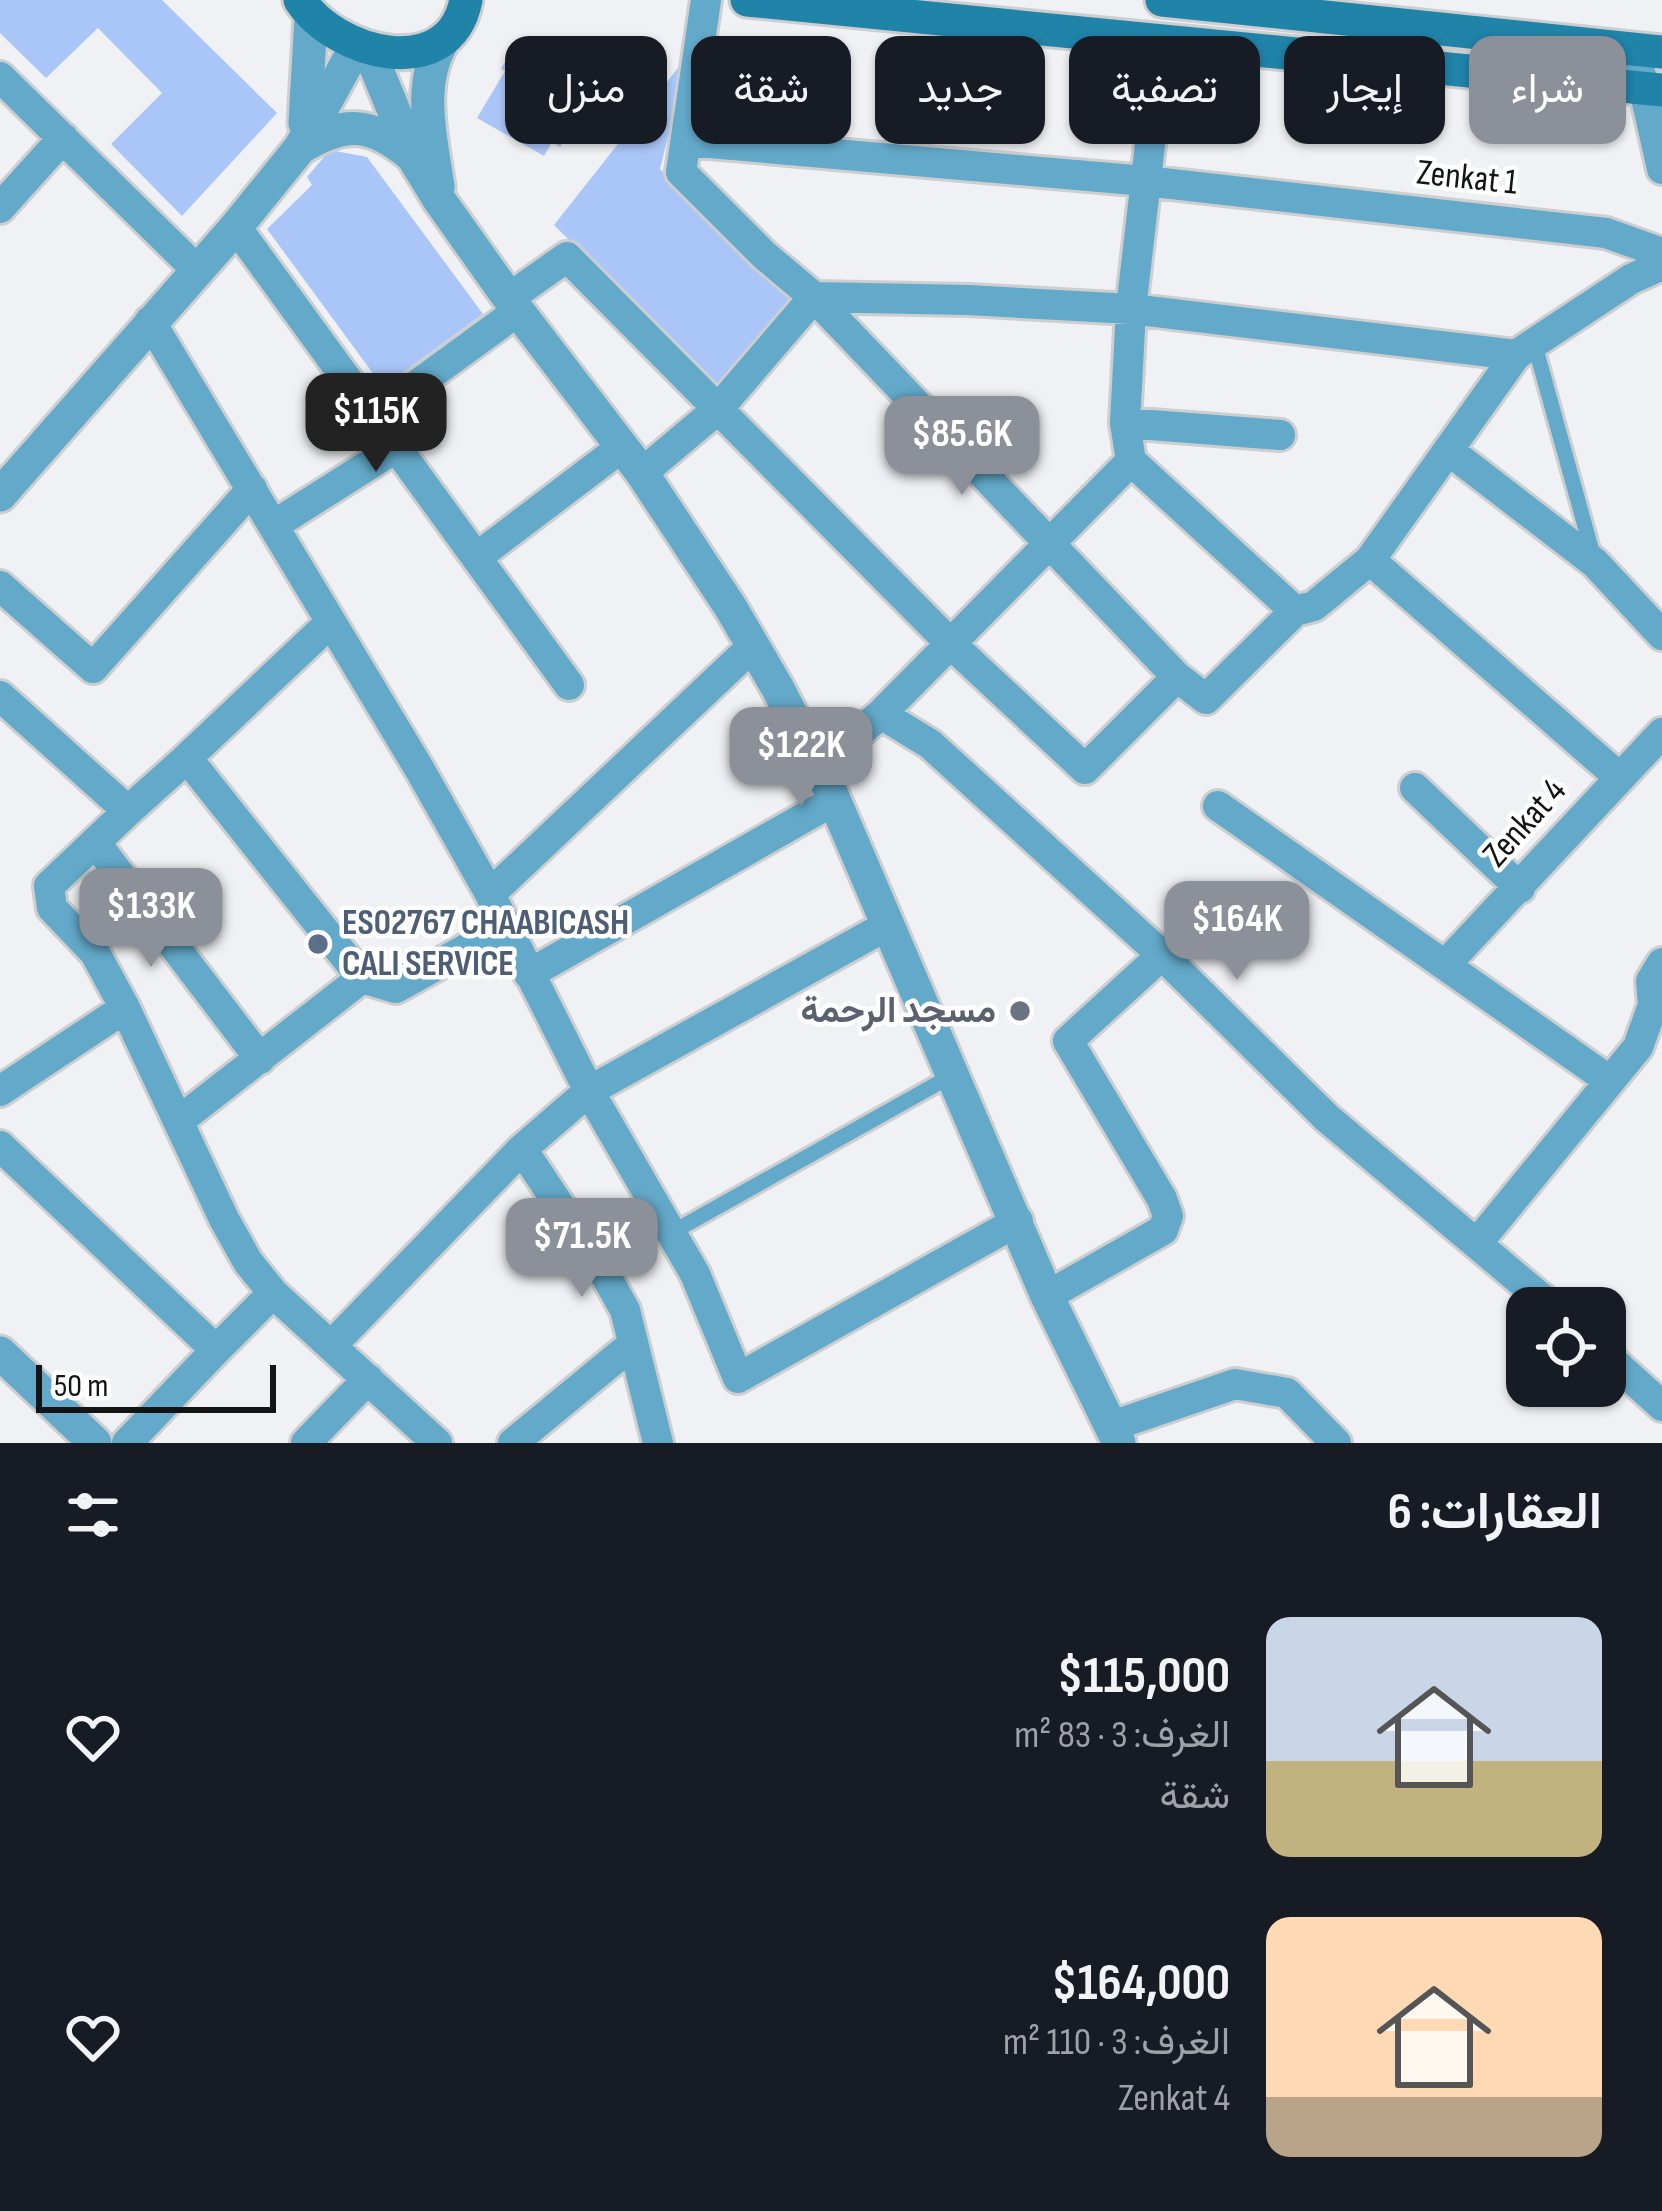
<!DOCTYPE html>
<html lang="ar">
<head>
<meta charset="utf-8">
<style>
	:root { --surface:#171b24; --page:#242831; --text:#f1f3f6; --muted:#9ea1a6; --accent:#8c9099 }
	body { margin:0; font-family:"Sofia Sans Condensed",Vazirmatn,sans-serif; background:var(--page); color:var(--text); direction:rtl; height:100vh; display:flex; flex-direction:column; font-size:45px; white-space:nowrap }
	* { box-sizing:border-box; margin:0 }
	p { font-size:39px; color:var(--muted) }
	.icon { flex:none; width:66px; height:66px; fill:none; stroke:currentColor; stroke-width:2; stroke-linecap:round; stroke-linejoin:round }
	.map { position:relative; height:1443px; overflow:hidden; direction:ltr }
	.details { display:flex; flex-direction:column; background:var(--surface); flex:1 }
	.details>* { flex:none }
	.top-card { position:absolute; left:36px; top:36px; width:1590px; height:108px; direction:rtl; display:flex; gap:24px }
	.tools { position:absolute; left:1506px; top:1287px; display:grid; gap:24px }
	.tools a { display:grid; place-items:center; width:120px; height:120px; border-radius:24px; background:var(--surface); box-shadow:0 3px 9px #0004; font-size:60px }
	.scale { position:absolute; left:36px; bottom:30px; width:240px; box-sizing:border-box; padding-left:12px; border:6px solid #131414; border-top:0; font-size:33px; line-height:42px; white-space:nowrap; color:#131414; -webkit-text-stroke:9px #fefeff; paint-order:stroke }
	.price { position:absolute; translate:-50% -102px; padding:0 27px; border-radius:24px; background:var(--accent); color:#fff; font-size:39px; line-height:78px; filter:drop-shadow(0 3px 6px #0008) }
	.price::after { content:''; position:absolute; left:50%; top:72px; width:36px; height:27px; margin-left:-18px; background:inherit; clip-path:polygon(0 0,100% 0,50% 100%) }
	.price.selected { background:#222; color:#fff }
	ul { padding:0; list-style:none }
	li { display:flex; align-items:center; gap:36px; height:300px; padding:0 60px }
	li span { display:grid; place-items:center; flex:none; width:336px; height:240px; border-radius:24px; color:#555 }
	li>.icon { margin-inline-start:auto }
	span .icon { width:144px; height:144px; fill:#fffc; stroke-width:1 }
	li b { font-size:51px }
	h2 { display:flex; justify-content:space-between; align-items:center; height:144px; padding:0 60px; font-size:51px }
	.chip { padding:0 42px; border-radius:24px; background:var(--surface); box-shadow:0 3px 9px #0004; font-size:42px; line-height:108px }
	.chip.selected { background:var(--accent); color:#fff }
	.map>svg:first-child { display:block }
	.building { fill:#aac6f8 }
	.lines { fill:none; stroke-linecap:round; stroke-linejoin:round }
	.service-casing { stroke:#ccced0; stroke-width:21 }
	.minor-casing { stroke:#ccced0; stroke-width:36 }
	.tertiary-casing { stroke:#ccced0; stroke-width:39 }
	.secondary-casing { stroke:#ccced0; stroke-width:39 }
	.service { stroke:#63a9c9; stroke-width:15 }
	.minor { stroke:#63a9c9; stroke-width:30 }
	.tertiary { stroke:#63a9c9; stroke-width:33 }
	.secondary { stroke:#2083a8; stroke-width:33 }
	.service-dot { fill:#5c6f8a; stroke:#fefeff; stroke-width:4.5 }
	.worship-dot { fill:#6b7280; stroke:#fefeff; stroke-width:4.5 }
	.labels { text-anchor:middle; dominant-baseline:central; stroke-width:9; stroke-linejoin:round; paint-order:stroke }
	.street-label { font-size:36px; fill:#131414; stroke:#fefeff }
	.service-label { font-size:36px; font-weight:bold; fill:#4e5e75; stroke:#fefeff; text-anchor:start }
	.worship-label { font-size:36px; font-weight:bold; fill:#5b616d; stroke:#fefeff; text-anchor:end }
</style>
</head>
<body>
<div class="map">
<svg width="1662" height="1443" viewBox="0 0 1662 1443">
	<rect width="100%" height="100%" fill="#eff1f4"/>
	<path class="building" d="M 0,0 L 162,0 L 277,113 L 182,216 L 111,144 L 162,93 L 98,28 L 46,78 L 0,33 Z
		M 513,48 L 583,89 L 576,101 L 584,106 L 560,147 L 552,142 L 544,156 L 477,118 L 505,71 L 501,69 Z
		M 678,68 L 684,73 L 660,169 L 796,306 L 717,388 L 554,225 Z
		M 330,150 L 367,157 L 483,314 L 383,387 L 267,229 L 312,185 L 307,177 Z"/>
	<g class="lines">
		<defs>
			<path id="service" d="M 1534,342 L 1593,555
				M 671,1233 L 951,1076"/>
			<path id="minor" d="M 706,0 L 681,172 L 764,255 L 814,297 L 1177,677 L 1206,699 L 1295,611
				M 1635,49 L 1662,169
				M 0,77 L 197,270
				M 686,141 L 1145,181 L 1606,233 L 1662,253
				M 0,208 L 63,138
				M 236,227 L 569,685
				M 509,298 L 567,257 L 718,409 L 642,473
				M 150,321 L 420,770 L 490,894 L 589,1091 L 695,1274 L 738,1378 L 1018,1221
				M 374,416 L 518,311
				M 1125,423 L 1280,435
				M 1448,450 L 1595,563 L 1662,635
				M 1131,461 L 1125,423 L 1131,309 L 1162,41
				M 274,525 L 397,447
				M 477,557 L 622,447
				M 0,586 L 93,668 L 252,489
				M 1177,677 L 1085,769 L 951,644 L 718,409 L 814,297 L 968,300 L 1131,309 L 1516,355
				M 0,696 L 128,811 L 49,886 L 52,908 L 95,953 L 125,1008 L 224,1219 L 248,1262 L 273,1293 L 437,1443
				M 881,714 L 930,744 L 1162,955 L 1327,1118 L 1553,1308
				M 187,758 L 331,622
				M 818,767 L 881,714 L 1131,461 L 1295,611 L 1314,606 L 1370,560
				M 1619,777 L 1370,560 L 1516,355 L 1631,279 L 1662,265
				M 1415,788 L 1520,888
				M 1218,806 L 1610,1081
				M 128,811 L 187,758 L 362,978 L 396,988 L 507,926
				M 95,842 L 260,1059
				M 490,894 L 753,646
				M 1446,964 L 1662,733
				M 529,974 L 835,800
				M 0,1091 L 125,1008
				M 180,1120 L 362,978
				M 0,1146 L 216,1350 L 127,1443
				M 522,1149 L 603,1271 L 625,1310 L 658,1443
				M 1478,1242 L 1638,1047 L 1653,1005 L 1651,981 L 1662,963
				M 1047,1296 L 1163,1230 L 1168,1216 L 1162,1199 L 1068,1041 L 1162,955
				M 331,1346 L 522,1149 L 589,1091 L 888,925
				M 216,1350 L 273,1293
				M 1605,1354 L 1662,1406
				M 1112,1426 L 1235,1384 L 1287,1393 L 1336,1443
				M 306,1443 L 368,1379
				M 513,1443 L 633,1344"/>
			<path id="tertiary" d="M 368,48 L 413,157 L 440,201 L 518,311 L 642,473 L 731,608 L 777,687 L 827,783 L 1047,1296 L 1119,1443
				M 305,123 L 311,17
				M 300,148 C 344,121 370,121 411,155
				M 438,187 C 431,137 416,84 444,39
				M 0,495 L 236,227 L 300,148 L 357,45
				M 0,1353 L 95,1443"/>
			<path id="secondary" d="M 300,0 C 335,54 449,85 466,0
				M 747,0 L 1662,90
				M 1162,0 L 1662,52"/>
		</defs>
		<use href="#service" class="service-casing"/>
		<use href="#minor" class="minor-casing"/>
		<use href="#tertiary" class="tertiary-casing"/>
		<use href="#secondary" class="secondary-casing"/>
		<use href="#service" class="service"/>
		<use href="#minor" class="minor"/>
		<use href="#tertiary" class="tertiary"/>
		<use href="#secondary" class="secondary"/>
	</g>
	<circle class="service-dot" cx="318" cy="944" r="12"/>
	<circle class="worship-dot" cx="1020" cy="1011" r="12"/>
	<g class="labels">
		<g class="street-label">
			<text transform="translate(1467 178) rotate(6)">Zenkat 1</text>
			<text transform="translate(1525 823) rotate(-48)">Zenkat 4</text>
		</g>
		<g class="service-label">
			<text x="342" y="923">ES02767 CHAABICASH<tspan x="342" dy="41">CALI SERVICE</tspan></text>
		</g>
		<g class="worship-label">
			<text x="996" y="1011">مسجد الرحمة</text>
		</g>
	</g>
</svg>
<div class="tools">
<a><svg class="icon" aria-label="locate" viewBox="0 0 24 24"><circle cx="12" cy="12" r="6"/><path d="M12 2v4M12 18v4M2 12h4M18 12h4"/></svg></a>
</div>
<div class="scale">50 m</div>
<b class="price selected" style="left:376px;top:475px">$115K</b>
<b class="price" style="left:962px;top:498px">$85.6K</b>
<b class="price" style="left:801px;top:809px">$122K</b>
<b class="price" style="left:151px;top:970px">$133K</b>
<b class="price" style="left:1237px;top:983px">$164K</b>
<b class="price" style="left:582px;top:1300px">$71.5K</b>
<div class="top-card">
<a class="chip selected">شراء</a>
<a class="chip">إيجار</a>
<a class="chip">تصفية</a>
<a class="chip">جديد</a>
<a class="chip">شقة</a>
<a class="chip">منزل</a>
</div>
</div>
<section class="details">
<h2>العقارات: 6<svg class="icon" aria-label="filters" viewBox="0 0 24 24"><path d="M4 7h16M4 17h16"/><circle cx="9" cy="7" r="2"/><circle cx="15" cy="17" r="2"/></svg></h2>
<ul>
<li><span style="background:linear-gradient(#c9d6e8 60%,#c2b280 0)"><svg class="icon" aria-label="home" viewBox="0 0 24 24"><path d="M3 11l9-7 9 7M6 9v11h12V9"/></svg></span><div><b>$115,000</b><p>الغرف: 3 · 83 m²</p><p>شقة</p></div><svg class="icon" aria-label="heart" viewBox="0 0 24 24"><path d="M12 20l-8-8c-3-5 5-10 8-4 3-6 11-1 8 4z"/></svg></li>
<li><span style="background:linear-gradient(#ffd9b3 75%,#b9a48a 0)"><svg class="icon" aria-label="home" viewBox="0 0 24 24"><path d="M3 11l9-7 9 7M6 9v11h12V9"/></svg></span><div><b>$164,000</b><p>الغرف: 3 · 110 m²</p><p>Zenkat 4</p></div><svg class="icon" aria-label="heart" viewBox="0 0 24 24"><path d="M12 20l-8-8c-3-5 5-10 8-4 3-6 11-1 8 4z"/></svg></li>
</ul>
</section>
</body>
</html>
